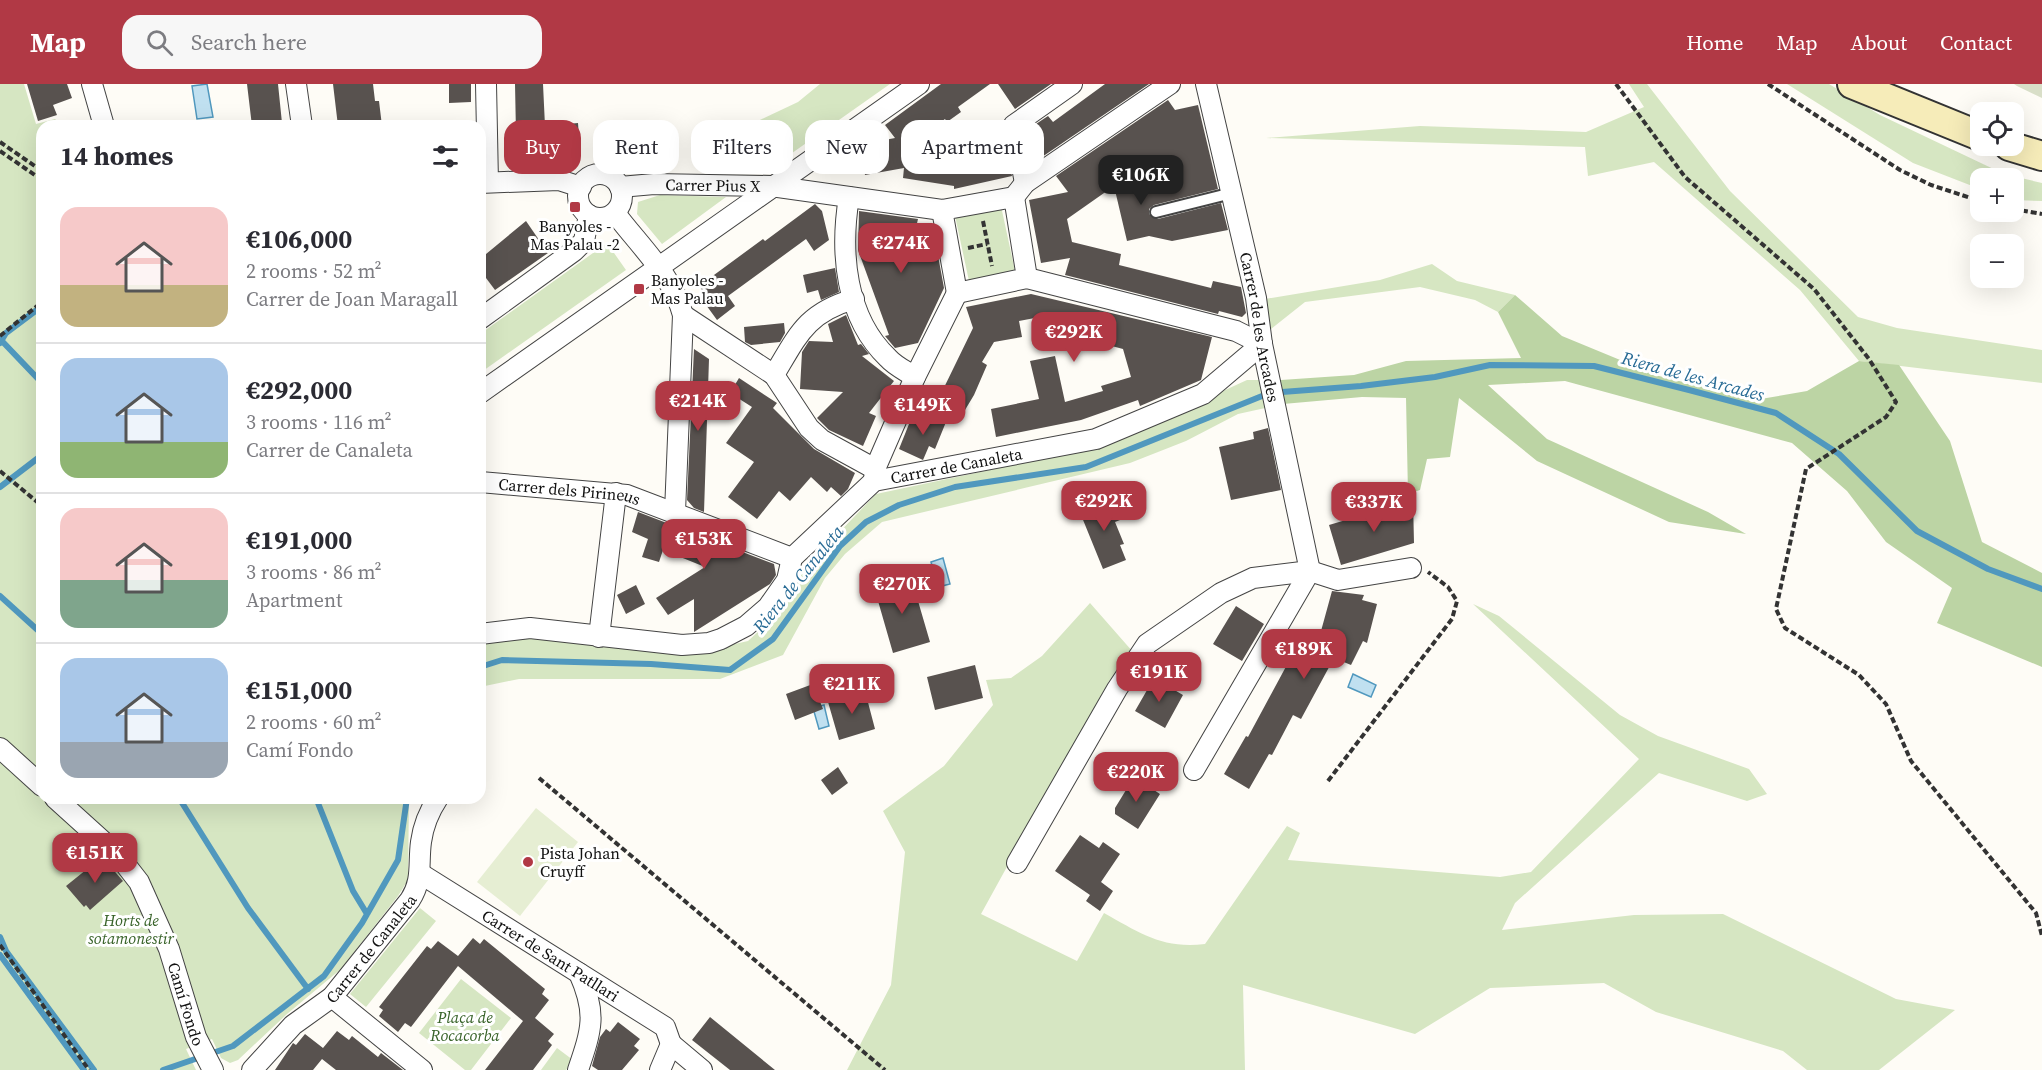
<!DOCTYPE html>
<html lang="en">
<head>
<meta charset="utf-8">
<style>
	:root { --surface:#fff; --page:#f7f7f7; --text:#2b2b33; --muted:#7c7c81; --line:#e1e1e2; --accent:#b13945 }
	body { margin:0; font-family:"Source Serif 4",serif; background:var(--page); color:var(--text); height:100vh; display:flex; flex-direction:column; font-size:22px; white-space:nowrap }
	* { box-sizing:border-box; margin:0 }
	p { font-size:20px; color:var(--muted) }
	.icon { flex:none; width:33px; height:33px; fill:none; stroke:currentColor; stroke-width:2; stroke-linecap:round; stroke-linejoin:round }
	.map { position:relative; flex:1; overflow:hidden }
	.panel { position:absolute; left:36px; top:36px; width:450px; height:684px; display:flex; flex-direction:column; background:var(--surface); border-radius:18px; box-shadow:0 6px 24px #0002 }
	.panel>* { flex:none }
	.top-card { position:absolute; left:504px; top:36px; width:570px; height:54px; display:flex; gap:12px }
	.buttons { position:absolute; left:1970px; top:18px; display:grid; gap:12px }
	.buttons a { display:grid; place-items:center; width:54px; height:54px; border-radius:12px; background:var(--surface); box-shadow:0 6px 24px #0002; font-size:30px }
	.price { position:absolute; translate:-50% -51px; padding:0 14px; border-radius:12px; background:var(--accent); color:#fff; font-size:20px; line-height:39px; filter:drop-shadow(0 2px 3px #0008) }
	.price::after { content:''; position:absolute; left:50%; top:36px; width:18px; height:14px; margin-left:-9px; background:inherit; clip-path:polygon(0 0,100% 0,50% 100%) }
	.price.active { background:#222; color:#fff }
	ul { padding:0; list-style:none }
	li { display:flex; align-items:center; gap:18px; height:150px; padding:0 24px }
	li+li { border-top:2px solid var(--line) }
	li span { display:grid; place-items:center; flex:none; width:168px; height:120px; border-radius:18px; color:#555 }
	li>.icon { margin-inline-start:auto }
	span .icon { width:72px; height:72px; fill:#fffc; stroke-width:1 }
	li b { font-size:26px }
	h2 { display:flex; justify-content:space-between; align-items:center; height:72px; padding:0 24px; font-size:26px }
	.pill { padding:0 21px; border-radius:18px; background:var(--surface); box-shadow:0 6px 24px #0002; font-size:21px; line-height:54px }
	.pill.active { background:var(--accent); color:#fff }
	header { display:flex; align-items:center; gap:36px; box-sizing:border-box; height:84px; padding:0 30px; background:var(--accent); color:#fff }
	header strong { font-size:28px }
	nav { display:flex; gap:33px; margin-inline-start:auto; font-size:21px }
	.search { width:420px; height:54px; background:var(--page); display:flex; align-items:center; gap:15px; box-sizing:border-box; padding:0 21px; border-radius:18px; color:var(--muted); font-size:22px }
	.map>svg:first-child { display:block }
	.green { fill:#d6e6c2 }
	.forest { fill:#bcd4a4 }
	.cemetery { fill:#d9dfc8 }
	.pitch { fill:#e6eed3 }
	.water { fill:#c0e0f0; stroke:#5098be; stroke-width:1.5 }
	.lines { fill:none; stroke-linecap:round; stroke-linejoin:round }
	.stream { stroke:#5098be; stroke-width:6 }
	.building { fill:#58524f }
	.lane-casing { stroke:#444; stroke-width:14 }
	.street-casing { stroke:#444; stroke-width:22 }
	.secondary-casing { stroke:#333; stroke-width:32 }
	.path { stroke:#333; stroke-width:4; stroke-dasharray:6 3; stroke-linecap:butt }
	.lane { stroke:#fff; stroke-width:10 }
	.street { stroke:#fff; stroke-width:20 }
	.secondary { stroke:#f6ecb9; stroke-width:28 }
	.poi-dot { fill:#b13945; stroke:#fff; stroke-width:2 }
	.labels { text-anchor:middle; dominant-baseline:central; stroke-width:6; stroke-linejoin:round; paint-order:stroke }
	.street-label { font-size:16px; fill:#111; stroke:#fff }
	.poi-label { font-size:16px; fill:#111; stroke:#fff; text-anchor:start }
	.park-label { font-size:16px; font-style:italic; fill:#376228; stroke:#fff }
	.water-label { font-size:18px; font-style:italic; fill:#286b95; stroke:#fff }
</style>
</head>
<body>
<header>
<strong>Map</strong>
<div class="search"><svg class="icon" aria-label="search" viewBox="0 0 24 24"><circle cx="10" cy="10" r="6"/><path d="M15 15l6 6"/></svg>Search here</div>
<nav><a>Home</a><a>Map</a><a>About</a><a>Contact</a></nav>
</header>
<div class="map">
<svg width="2042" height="986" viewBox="0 0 2042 986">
	<rect width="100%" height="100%" fill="#fefcf6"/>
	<path class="green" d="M 0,0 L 24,0 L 36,40 L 55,35 L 62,42 L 42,42 L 42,714 L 409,714 L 408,796 L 398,812 L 341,885 L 287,930 L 238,976 L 230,979 L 221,974 L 212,955 L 186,965 L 196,986 L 0,986 Z
		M 820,0 L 890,0 L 785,74 L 769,81 L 725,78 L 722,54 L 798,18 Z
		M 1629,0 L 1647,0 L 1730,107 L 1858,233 L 1897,244 L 2042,266 L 2042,299 L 1859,277 L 1800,206 L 1654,78 L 1588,92 L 1585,63 L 1266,54 L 1420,42 L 1586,48 L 1644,23 Z
		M 1787,0 L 1829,0 L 1880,31 L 2004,90 L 2042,99 L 2042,117 L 2013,116 L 2013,94 L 1980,94 L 1980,105 L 1913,79 Z
		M 660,111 L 726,113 L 662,160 L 637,130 L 638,118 Z
		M 1001,122 L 1015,187 L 969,197 L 955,132 Z
		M 607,159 L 626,186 L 480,289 L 480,250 Z
		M 1432,180 L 1457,197 L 1515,211 L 1498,228 L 1475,216 L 1420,203 L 1305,218 L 1271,245 L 1265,215 L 1380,196 Z
		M 1247,296 L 1281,296 L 1283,320 L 1238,330 L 1186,357 L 1130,379 L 882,438 L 845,470 L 825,494 L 783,571 L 720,595 L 519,595 L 480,603 L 480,560 L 529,552 L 645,567 L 704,567 L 748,557 L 775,532 L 807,482 L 876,410 L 1046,374 L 1175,329 Z
		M 1090,519 L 1133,568 L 1109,597 L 981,830 L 1077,877 L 1104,829 C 1140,849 1162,865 1205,860 L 1287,742 L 1300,749 L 1288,776 L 1500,793 L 1531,788 L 1639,675 L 1473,520 L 1499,532 L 1620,631 L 1658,652 L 1749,685 L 1767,710 L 1747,717 L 1659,689 L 1515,819 L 1502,846 L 1634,831 L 1723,830 L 1896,915 L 1955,926 L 1879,986 L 1807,986 L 1783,967 L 1656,928 L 1604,899 L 1490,904 L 1415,950 L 1243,901 L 1245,986 L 847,986 L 891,901 L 905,768 L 883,727 L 944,682 L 993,621 L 986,596 L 1011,594 L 1042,572 Z
		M 420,824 L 436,837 L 366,923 L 350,910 Z
		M 461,895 L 511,934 L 471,986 L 465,986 L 419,949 Z
		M 557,964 L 573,976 L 566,986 L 541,986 Z"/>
	<path class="forest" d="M 1515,211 L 1562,252 L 1659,292 L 1755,316 L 1807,307 L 1859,277 L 1899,281 L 1950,357 L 1982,458 L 2042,489 L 2042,583 L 1937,539 L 1952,504 L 1886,458 L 1847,407 L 1792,359 L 1565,297 L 1488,301 L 1547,355 L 1708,428 L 1746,450 L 1669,438 L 1537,377 L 1459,314 L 1450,373 L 1427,375 L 1420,406 L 1408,410 L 1406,314 L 1362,313 L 1283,320 L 1281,296 L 1354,291 L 1406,277 L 1521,274 L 1498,228 Z"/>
	<path class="cemetery" d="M 2014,0 L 2042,0 L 2042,14 L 2017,2 Z"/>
	<path class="pitch" d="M 536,724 L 578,758 L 520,832 L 477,798 Z"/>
	<path class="water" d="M 207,0 L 213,33 L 197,35 L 192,2 Z
		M 943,474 L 950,500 L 938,503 L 931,478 Z
		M 1353,590 L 1376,601 L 1371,613 L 1348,603 Z
		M 824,621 L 829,642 L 819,645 L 813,624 Z"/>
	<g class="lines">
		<path class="stream" d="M 0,255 L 42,299
			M 0,259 L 6,249 L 42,222
			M 1282,308 L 1361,302 L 1435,293 L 1490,281 L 1594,282 L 1689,306 L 1776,329 L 1839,370 L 1917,447 L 1988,485 L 2042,505
			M 0,403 L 42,371
			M 0,512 L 42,550
			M 480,583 L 502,576 L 651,580 L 730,586 L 773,555 L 840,462 L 866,438 L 899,421 L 955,403 L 1086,383 L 1267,310
			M 179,714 L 248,824 L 308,905
			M 316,714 L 353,807 L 367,830
			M 0,853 L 6,867 L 94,986
			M 0,871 L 84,986
			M 163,986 L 233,962 L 324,892 L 362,839 L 398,776 L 407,714"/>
	</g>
	<path class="building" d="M 27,0 L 67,0 L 72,14 L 53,21 L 57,31 L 38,37 Z
		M 247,0 L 278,0 L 282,39 L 252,42 Z
		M 333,0 L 373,0 L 375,17 L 379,17 L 382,42 L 338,42 Z
		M 449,0 L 471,0 L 471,18 L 449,19 Z
		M 515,0 L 543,0 L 545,42 L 578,39 L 580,67 L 548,70 L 546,84 L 532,84 L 530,49 L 516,50 Z
		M 941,0 L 990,0 L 958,23 L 961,28 L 947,38 L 945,35 L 903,65 L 975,77 L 971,71 L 978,69 L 977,65 L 995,61 L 996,68 L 1007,66 L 1012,92 L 954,105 L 954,102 L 903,94 L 904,84 L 865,91 L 859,61 L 895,54 L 885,41 Z
		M 998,0 L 1051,0 L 1015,25 Z
		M 1105,0 L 1149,0 L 1039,75 L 1031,64 L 1029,57 L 1039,50 L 1033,42 L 1048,32 L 1053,38 Z
		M 1168,16 L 1175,26 L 1198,21 L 1218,105 L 1154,121 L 1149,125 L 1149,130 L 1158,135 L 1221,119 L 1228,146 L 1172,157 L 1149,152 L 1127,157 L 1114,102 L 1067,135 L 1072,158 L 1121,170 L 1119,181 L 1211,204 L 1213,197 L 1241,203 L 1246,229 L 1242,233 L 1219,227 L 1218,230 L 1065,191 L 1070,174 L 1041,179 L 1029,116 L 1068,108 L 1056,92 Z
		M 815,120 L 822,127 L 829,156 L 814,167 L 806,155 L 728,212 L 735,222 L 717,236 L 701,214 L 707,213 L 699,202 L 763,155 L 765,157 Z
		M 859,127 L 918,135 L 915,148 L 934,150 L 944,204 L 918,259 L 895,264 L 885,252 L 889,251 L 858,166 Z
		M 526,137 L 548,169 L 495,206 L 480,186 L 480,175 Z
		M 835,184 L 839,208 L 821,216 L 818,206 L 807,209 L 803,191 Z
		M 1031,210 L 1212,253 L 1201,296 L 1140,322 L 1138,316 L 1081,336 L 996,353 L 991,325 L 1039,315 L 1030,277 L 1055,272 L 1065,318 L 1103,307 L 1101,302 L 1131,293 L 1123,265 L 1078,253 L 1080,244 L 1040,233 L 1019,237 L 1022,253 L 994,258 L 982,278 L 987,281 L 974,311 L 965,326 L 962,324 L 955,338 L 939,331 L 936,320 L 973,244 L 966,223 Z
		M 846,231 L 858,261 L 861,260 L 869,270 L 862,272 L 894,297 L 869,329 L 876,332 L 863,362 L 829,346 L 817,334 L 843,308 L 800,305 L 802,268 L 809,257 L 833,258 L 828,240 Z
		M 784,239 L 785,249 L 780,258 L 751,261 L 745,258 L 744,243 Z
		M 694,265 L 709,275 L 704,428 L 694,424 L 687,416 Z
		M 739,294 L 777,319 L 773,324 L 814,365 L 855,389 L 848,405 L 841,412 L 831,403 L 827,408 L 811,393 L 790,417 L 779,407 L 757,435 L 728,413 L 754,378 L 726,359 L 752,323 L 730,309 Z
		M 932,327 L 946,338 L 935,365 L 929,362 L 923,376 L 899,365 L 911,335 L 925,342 Z
		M 1268,344 L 1281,406 L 1231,416 L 1219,363 L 1254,355 L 1253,348 Z
		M 1110,413 L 1120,436 L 1115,438 L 1124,460 L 1120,461 L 1126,476 L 1103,485 L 1079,426 Z
		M 1413,416 L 1414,459 L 1341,481 L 1329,441 Z
		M 638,428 L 774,480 L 776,491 L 770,500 L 694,548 L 694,515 L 668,531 L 656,514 L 705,483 L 663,466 L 659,478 L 642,473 L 648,455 L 632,448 Z
		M 911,493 L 930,558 L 893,569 L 874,503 Z
		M 636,501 L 645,520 L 626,530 L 617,511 Z
		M 1332,507 L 1364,511 L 1362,516 L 1377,520 L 1367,559 L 1363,557 L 1351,581 L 1334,574 L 1301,635 L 1293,631 L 1272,671 L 1269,670 L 1249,705 L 1224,690 L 1246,652 L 1248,653 L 1303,551 L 1318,558 Z
		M 1236,522 L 1264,540 L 1242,577 L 1213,560 Z
		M 975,581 L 983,614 L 935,626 L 927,593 Z
		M 1154,594 L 1183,611 L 1165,644 L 1135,627 Z
		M 813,600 L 823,625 L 795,636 L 786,610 Z
		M 865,607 L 875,645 L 839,656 L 828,618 Z
		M 838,683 L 848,699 L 832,711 L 821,696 Z
		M 1134,693 L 1160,710 L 1138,745 L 1115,730 L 1115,724 Z
		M 1080,751 L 1099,764 L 1103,758 L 1120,770 L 1101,798 L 1113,807 L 1100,827 L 1086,817 L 1090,811 L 1055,787 Z
		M 102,773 L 123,797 L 90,826 L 86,821 L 84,823 L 66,802 Z
		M 473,854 L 480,860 L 484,855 L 545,905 L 542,910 L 549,916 L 535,934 L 554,950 L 548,957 L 552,961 L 533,986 L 485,986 L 523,937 L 458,882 L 411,943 L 405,939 L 398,948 L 379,932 L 383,926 L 379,923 L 427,862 L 431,865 L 438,857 L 458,872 Z
		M 710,933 L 775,986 L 730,986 L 692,956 Z
		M 618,938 L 640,955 L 634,962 L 639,966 L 622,986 L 598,986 L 592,982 L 600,953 L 606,945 L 610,948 Z
		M 337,947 L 349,956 L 352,952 L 378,973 L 381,969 L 403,986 L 336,986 L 322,975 L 313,986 L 275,986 L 293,959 L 296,961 L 305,950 L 323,964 Z"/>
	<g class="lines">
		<defs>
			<path id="lane" d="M 1156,128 L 1232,109"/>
			<g id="street">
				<path d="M 92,0 L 104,42"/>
				<path d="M 296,0 L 302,42"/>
				<path d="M 486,0 L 488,98"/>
				<path id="s1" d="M 1206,0 L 1256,214 L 1262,260 L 1310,487"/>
				<circle cx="600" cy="112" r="22"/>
				<path d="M 480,99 L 559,96 L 581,103"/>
				<path d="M 1025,99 L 1014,41 L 1072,0"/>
				<path id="s2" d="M 620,103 L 654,100 L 771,102 L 942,126 L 1014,113 L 1027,194 L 957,209 L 942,126"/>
				<path d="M 849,113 C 840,168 845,233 888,274 C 895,282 906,287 915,293"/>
				<path d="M 1014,113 L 1025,99 L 1170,0"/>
				<path d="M 615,129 C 638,160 673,192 683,231 L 675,428"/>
				<path d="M 1027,194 L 1236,247 L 1262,260"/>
				<path d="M 683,231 L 774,291 L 809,344 L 822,356 L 875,385"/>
				<path d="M 480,235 L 574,167 L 584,157 L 589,131"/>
				<path d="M 774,291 C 798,251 806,229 854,215"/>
				<path d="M 480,309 L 919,0"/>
				<path d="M 874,397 L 875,385 L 915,293 L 957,209"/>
				<path id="s3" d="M 480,398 L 627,411 L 792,474"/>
				<path id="s4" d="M 480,550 L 530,544 L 682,561 L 709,559 L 721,555 L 746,542 L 768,523 L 787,496 L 792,474 L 874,397 L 1096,355 L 1203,310 L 1262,260"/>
				<path d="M 599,553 L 616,409"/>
				<path d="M 0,664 L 42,702"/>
				<path d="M 1194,686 L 1310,487"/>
				<path id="s5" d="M 55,714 L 118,771 L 139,798 L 169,865 L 196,953 L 213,986"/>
				<path d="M 1017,779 L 1117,605 L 1147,560 L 1221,509 L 1253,494 L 1310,487 L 1338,496 L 1411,484"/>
				<path id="s6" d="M 421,790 L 665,943 L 671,960"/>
				<path d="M 332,913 L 422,986"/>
				<path d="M 671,960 L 702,986"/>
				<path id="s7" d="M 252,986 L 293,941 L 332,913 L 410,816 C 423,796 418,780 421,758 C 423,743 430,726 438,714"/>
				<path d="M 578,986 C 592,945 597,929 579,889"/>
				<path d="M 660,986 L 671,960"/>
			</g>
			<path id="secondary" d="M 1852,0 L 1980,52
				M 2009,62 L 2042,72"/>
		</defs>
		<use href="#lane" class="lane-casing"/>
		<use href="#street" class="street-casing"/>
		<use href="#secondary" class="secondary-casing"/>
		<path class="path" d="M 1616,0 L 1685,93 L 1814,205 L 1869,275 L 1896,318 L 1886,333 L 1806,385 L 1776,525 L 1785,544 L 1859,591 L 1886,620 L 1911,677 L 2036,829 L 2042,852
			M 1768,0 L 1900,86 L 1931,101 L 1980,117
			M 0,58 L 42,87
			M 0,67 L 42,96
			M 2013,125 L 2042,130
			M 983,137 L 992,182
			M 968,164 L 987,160
			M 0,252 L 42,218
			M 0,387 L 42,422
			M 539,694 L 885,986
			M 1328,697 L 1452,535 L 1457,517 L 1448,503 L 1428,488
			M 0,861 L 89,986"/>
		<use href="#lane" class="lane"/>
		<use href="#street" class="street"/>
		<use href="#secondary" class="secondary"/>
	</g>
	<g class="poi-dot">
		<rect x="569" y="117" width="12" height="12" rx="3"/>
		<rect x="633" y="199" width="12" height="12" rx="3"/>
		<circle cx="528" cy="778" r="6"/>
	</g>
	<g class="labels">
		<g class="street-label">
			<text stroke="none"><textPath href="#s2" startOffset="93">Carrer Pius X</textPath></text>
			<text stroke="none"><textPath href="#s1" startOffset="249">Carrer de les Arcades</textPath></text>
			<text stroke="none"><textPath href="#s4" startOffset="552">Carrer de Canaleta</textPath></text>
			<text stroke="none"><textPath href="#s3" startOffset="90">Carrer dels Pirineus</textPath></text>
			<text stroke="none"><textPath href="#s7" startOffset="171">Carrer de Canaleta</textPath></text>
			<text stroke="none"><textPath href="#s6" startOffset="153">Carrer de Sant Patllari</textPath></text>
			<text stroke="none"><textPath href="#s5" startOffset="250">Camí Fondo</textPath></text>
		</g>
		<g class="poi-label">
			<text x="575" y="142" text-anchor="middle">Banyoles -<tspan x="575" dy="18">Mas Palau -2</tspan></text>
			<text x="651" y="196">Banyoles -<tspan x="651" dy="18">Mas Palau</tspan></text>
			<text x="540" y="769">Pista Johan<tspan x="540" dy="18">Cruyff</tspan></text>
		</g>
		<g class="park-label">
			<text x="131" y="836">Horts de<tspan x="131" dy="18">sotamonestir</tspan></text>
			<text x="465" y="933">Plaça de<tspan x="465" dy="18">Rocacorba</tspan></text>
		</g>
		<g class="water-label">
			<text transform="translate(1693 292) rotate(15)">Riera de les Arcades</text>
			<text transform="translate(798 495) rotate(-51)">Riera de Canaleta</text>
		</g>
	</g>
</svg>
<div class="buttons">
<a><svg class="icon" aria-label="locate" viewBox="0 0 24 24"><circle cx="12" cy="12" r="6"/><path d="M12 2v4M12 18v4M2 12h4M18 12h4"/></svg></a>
<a>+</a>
<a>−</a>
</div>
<b class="price active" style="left:1141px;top:122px">€106K</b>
<b class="price" style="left:901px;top:190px">€274K</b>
<b class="price" style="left:1074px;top:279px">€292K</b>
<b class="price" style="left:698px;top:348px">€214K</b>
<b class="price" style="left:923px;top:352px">€149K</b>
<b class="price" style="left:1104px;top:448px">€292K</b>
<b class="price" style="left:1374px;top:449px">€337K</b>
<b class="price" style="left:704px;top:486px">€153K</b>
<b class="price" style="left:902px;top:531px">€270K</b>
<b class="price" style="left:1304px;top:596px">€189K</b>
<b class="price" style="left:1159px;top:619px">€191K</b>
<b class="price" style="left:852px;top:631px">€211K</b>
<b class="price" style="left:1136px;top:719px">€220K</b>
<b class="price" style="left:95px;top:800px">€151K</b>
<div class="top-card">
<a class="pill active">Buy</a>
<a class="pill">Rent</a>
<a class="pill">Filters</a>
<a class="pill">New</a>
<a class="pill">Apartment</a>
</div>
<section class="panel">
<h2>14 homes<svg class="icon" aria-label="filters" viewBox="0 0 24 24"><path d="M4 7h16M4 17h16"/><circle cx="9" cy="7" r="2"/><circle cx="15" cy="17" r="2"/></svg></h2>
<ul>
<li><span style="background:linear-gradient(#f6c9c9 65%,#c2b280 0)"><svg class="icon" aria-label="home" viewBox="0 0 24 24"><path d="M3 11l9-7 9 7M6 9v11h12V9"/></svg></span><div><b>€106,000</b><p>2 rooms · 52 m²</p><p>Carrer de Joan Maragall</p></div></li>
<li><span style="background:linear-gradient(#a9c7e8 70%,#8fb573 0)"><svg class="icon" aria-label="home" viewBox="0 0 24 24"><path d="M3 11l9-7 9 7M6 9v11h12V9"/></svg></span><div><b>€292,000</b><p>3 rooms · 116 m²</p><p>Carrer de Canaleta</p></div></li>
<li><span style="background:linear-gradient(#f6c9c9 60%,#7fa58c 0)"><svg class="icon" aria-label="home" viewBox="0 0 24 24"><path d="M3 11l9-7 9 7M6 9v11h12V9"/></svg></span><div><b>€191,000</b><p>3 rooms · 86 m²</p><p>Apartment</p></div></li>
<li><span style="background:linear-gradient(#a9c7e8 70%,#9aa5b1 0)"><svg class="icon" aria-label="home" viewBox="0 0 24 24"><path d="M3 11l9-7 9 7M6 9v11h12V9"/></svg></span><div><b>€151,000</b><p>2 rooms · 60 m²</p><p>Camí Fondo</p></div></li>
</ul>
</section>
</div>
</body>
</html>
